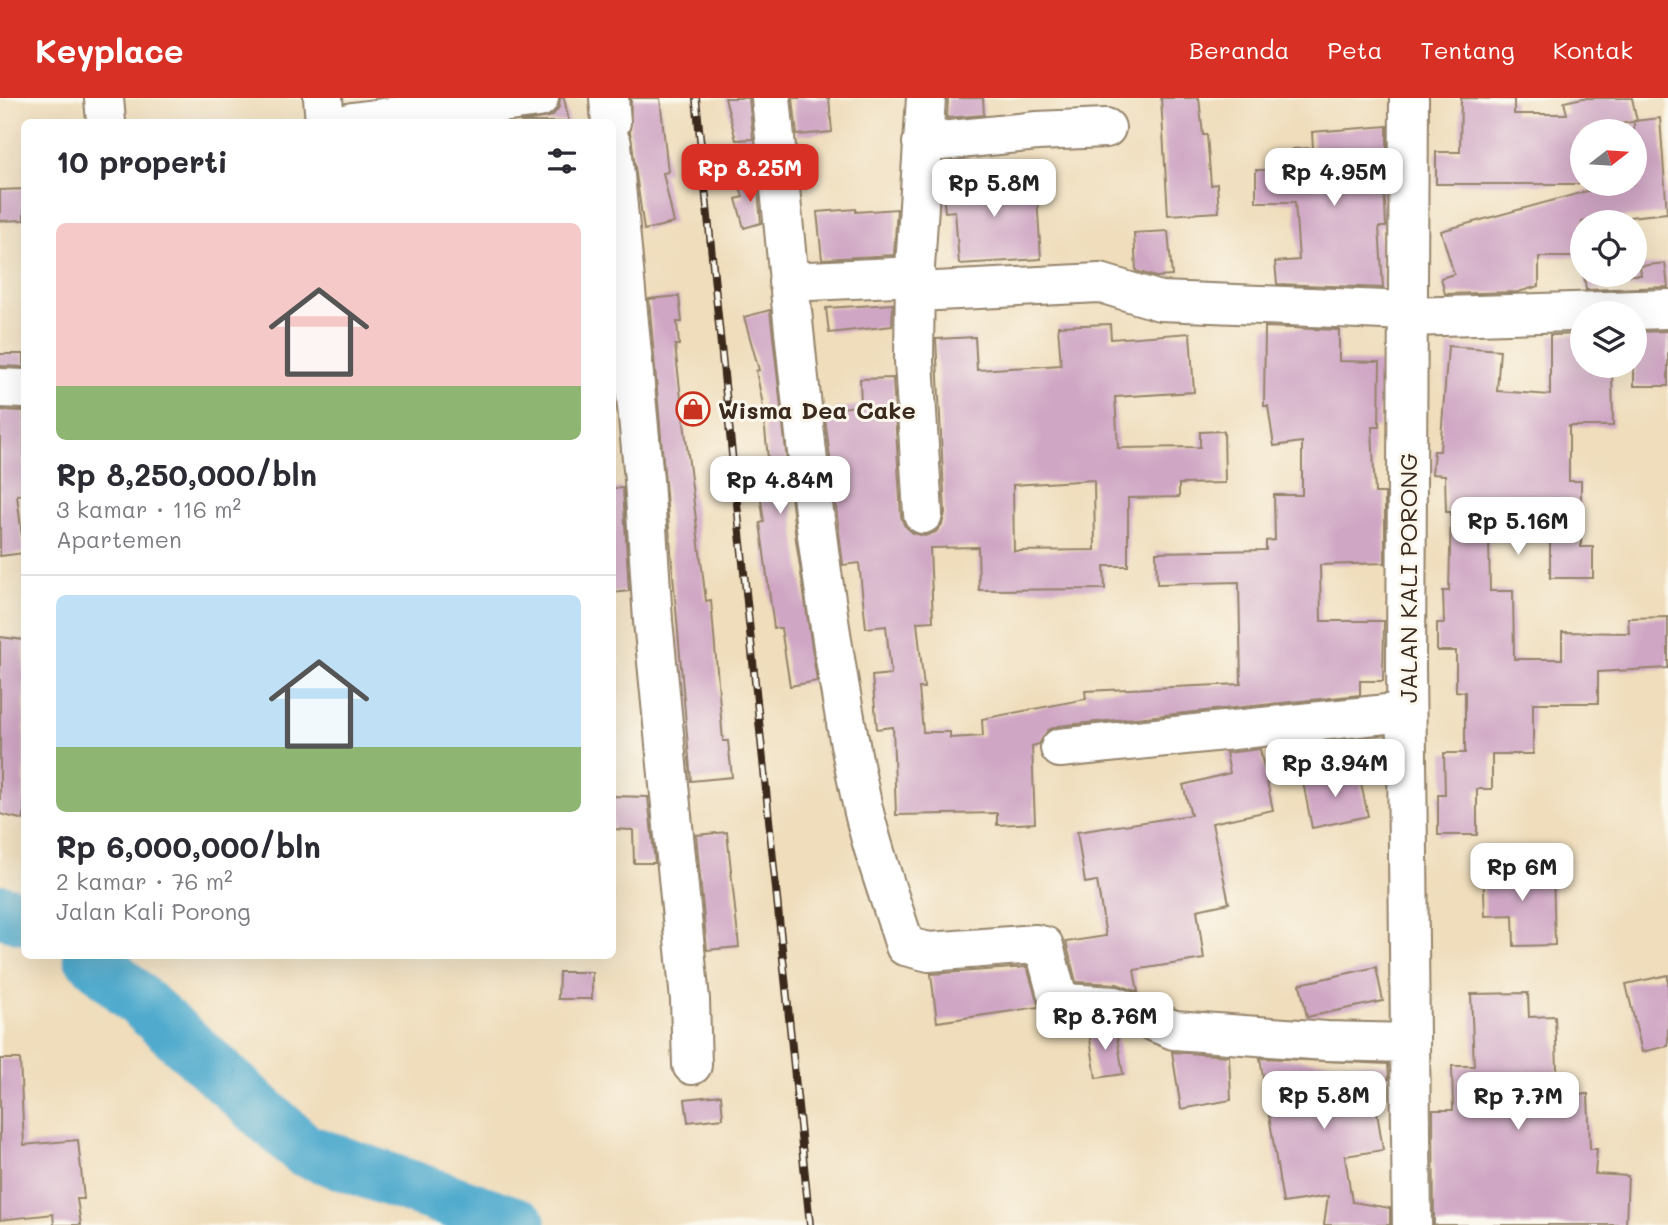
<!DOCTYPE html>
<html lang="id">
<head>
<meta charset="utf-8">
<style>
	:root { --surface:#fff; --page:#f2f2f3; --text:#2b2b33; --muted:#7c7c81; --line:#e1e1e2; --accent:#d93025 }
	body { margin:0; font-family:Mali,sans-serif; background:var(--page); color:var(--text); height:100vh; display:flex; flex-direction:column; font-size:26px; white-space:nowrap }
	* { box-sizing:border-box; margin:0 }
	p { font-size:23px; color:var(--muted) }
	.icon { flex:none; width:38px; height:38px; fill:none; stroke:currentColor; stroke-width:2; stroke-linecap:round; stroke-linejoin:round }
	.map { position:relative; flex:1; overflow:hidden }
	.sheet { position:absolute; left:21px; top:21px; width:595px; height:840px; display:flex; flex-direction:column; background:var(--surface); border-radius:10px; box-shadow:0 7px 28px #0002 }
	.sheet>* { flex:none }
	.needle { width:46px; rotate:73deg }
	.fabs { position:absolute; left:1570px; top:21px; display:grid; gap:14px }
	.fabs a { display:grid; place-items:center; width:77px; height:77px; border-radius:50%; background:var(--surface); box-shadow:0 7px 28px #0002; font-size:35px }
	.price { position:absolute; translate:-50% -60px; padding:0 16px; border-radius:14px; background:#fff; color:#222; font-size:23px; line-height:46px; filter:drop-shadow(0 2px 4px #0008) }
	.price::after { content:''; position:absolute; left:50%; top:42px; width:21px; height:16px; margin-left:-10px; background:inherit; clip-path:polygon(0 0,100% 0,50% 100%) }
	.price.active { background:var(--accent); color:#fff }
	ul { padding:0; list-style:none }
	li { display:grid; align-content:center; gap:14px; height:371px; padding:0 35px }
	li+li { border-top:2px solid var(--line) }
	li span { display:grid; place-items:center; height:217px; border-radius:10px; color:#555 }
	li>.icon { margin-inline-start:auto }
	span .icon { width:126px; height:126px; fill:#fffc; stroke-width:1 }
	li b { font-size:30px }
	h2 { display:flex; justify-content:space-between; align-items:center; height:84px; padding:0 35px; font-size:30px }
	header { display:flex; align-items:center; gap:42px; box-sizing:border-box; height:98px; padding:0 35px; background:var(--accent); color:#fff }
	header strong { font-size:33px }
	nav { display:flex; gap:38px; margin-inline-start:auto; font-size:24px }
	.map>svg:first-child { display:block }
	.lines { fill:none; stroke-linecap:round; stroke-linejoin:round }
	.river { stroke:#50aacd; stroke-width:54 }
	.building { fill:#cfa6c4; fill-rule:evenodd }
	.minor-casing { stroke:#95846c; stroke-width:42 }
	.minor { stroke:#fff; stroke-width:38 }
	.rail-casing { stroke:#3b2a1e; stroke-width:8 }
	.rail { stroke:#fbf7ec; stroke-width:5; stroke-dasharray:16; stroke-linecap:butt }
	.labels { text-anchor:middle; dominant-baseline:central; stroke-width:6; stroke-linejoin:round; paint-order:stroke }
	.poi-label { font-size:24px; font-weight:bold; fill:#3b2a1e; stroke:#fbf7ec; text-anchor:start }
	.street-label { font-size:24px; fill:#3b2a1e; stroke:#fbf7ec }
</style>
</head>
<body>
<header>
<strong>Keyplace</strong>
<nav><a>Beranda</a><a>Peta</a><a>Tentang</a><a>Kontak</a></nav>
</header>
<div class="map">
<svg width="1668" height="1127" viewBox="0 0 1668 1127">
	<rect width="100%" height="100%" fill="#fbf7ec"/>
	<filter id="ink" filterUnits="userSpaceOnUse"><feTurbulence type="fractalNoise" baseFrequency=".0143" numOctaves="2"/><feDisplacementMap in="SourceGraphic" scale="14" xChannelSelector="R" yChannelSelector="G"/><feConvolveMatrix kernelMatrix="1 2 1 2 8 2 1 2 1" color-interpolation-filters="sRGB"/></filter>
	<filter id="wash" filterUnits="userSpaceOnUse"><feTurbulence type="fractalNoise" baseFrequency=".00686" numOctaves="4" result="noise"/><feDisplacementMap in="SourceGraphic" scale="28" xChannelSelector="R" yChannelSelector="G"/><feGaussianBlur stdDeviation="1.57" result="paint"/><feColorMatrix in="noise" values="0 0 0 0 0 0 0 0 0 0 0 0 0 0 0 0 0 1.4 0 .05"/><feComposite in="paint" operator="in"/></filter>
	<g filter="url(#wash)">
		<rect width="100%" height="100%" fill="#efddbb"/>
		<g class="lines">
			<path class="river" d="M 0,813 L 24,819
				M 90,858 L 304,1052 L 520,1127"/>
		</g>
		<g id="blocks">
			<path class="building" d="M 560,0 L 564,0 L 569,24 L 520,24 L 552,18 L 559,9 Z
				M 631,0 L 660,0 L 668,74 L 663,75 L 674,125 L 644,132 L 630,34 Z
				M 725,0 L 749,0 L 753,41 L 736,42 Z
				M 793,0 L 829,0 L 832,34 L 797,37 Z
				M 948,0 L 983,0 L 984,17 L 947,20 Z
				M 1161,0 L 1199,0 L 1203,37 L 1207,37 L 1211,87 L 1217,86 L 1219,114 L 1168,117 Z
				M 1461,0 L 1514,1 L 1514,16 L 1567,16 L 1564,4 L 1583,0 L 1632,0 L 1637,23 L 1582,33 L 1582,86 L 1436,86 L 1436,54 L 1460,54 Z
				M 1660,20 L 1667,115 L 1582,124 L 1582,159 L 1539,159 L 1539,188 L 1518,194 L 1445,196 L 1441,180 L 1454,176 L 1441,133 L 1602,89 L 1602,86 L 1634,86 L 1634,23 Z
				M 1387,28 L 1387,61 L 1383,62 L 1386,129 L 1379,129 L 1383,190 L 1277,186 L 1275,164 L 1299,162 L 1295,104 L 1256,104 L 1256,72 L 1295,72 L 1293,51 L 1313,50 L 1312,34 Z
				M 1013,78 L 1014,85 L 1036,83 L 1041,161 L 959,166 L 955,113 L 945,114 L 942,84 Z
				M 757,81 L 761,125 L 744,130 L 736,101 L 743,99 L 739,86 Z
				M 24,91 L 24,122 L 0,123 L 0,92 Z
				M 856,111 L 856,114 L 897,111 L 894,157 L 822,161 L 817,114 Z
				M 1168,133 L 1172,178 L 1156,179 L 1136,173 L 1134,135 Z
				M 1665,165 L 1668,189 L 1586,192 L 1584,177 L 1641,177 L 1640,168 Z
				M 679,198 L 682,224 L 677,224 L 679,247 L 675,247 L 681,300 L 706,503 L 711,502 L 723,643 L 728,643 L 732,679 L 691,683 L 649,201 Z
				M 893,206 L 892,228 L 829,235 L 826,210 Z
				M 770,212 L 796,442 L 817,583 L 790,588 L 781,530 L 774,530 L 760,425 L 764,424 L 758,381 L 770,380 L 762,302 L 756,273 L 759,272 L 744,219 Z
				M 1110,226 L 1111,241 L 1190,235 L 1194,294 L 1115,299 L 1118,350 L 1200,349 L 1200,334 L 1224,333 L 1225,385 L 1179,386 L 1179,399 L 1128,400 L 1128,468 L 1104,468 L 1105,491 L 979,492 L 978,449 L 930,450 L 933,523 L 917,524 L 924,590 L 919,590 L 923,634 L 950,634 L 950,640 L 983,638 L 982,621 L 1086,601 L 1085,593 L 1241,586 L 1239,484 L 1157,486 L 1156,454 L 1266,452 L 1266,443 L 1275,442 L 1274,397 L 1302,397 L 1302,344 L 1274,348 L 1268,308 L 1264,308 L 1265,229 L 1339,232 L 1339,263 L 1380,264 L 1379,329 L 1372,329 L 1375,395 L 1385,395 L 1385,465 L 1320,467 L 1321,523 L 1384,523 L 1383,583 L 1360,583 L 1360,597 L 1058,628 L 1048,632 L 1039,646 L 1032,648 L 1035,725 L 997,727 L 997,715 L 896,717 L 893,629 L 877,631 L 872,578 L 891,576 L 886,528 L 866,530 L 859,465 L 843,467 L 825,319 L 836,317 L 836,311 L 861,307 L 860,281 L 893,280 L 901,418 L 904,427 L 913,435 L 925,438 L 936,434 L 942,426 L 945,415 L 936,241 L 975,239 L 977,272 L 1061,267 L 1058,228 ZM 1094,382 L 1095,452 L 1014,453 L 1013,387 Z
				M 1668,233 L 1668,288 L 1634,288 L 1634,234 Z
				M 1582,236 L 1582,268 L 1612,268 L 1613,328 L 1569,328 L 1569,383 L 1581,383 L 1581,449 L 1593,449 L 1593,480 L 1550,480 L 1550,442 L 1489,442 L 1490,493 L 1513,493 L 1514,561 L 1562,561 L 1562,534 L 1629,535 L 1628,520 L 1668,519 L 1668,570 L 1598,574 L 1598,605 L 1533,605 L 1533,656 L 1492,656 L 1492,691 L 1477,691 L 1477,737 L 1438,737 L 1438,697 L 1445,697 L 1444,655 L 1465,655 L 1465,594 L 1456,593 L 1456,553 L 1437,553 L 1437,525 L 1444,525 L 1443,493 L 1449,493 L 1451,414 L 1446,414 L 1445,377 L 1432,376 L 1434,353 L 1440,353 L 1448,248 L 1500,252 L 1497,293 L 1550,297 L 1550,237 Z
				M 0,256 L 24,256 L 24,269 L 0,268 Z
				M 0,312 L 24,313 L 24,396 L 17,397 L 24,455 L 0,458 Z
				M 623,390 L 629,493 L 612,495 L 612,391 Z
				M 0,539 L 24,542 L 24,722 L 0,716 Z
				M 1358,641 L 1364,665 L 1341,670 L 1335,643 Z
				M 1260,651 L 1273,712 L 1212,725 L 1229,805 L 1197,812 L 1204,861 L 1134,872 L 1138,894 L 1117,886 L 1076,884 L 1066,844 L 1106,838 L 1097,783 L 1085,785 L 1077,734 L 1191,717 L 1183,687 L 1230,675 L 1226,655 Z
				M 1358,672 L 1368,718 L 1312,730 L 1303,684 Z
				M 612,698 L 648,699 L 655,765 L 634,765 L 633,732 L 612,731 Z
				M 727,734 L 739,849 L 707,852 L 696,737 Z
				M 1522,769 L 1522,774 L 1553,773 L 1555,847 L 1514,848 L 1513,817 L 1485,818 L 1483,770 Z
				M 1027,869 L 1039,909 L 937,924 L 931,876 Z
				M 1376,869 L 1383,903 L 1307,919 L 1300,886 Z
				M 559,874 L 592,874 L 592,901 L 558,901 Z
				M 1668,877 L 1668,948 L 1642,954 L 1626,886 Z
				M 1528,895 L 1529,919 L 1555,918 L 1558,997 L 1588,996 L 1590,1051 L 1597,1051 L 1595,1076 L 1628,1078 L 1626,1127 L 1434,1127 L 1433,1012 L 1453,1012 L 1452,968 L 1474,968 L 1471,896 Z
				M 1088,928 L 1116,932 L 1123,976 L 1096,980 Z
				M 1172,954 L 1229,958 L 1231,1002 L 1181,1011 Z
				M 1260,960 L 1388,966 L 1389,981 L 1372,982 L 1383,1052 L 1345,1058 L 1352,1104 L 1390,1110 L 1390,1127 L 1324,1127 L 1328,1098 L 1283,1105 Z
				M 0,961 L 20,961 L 24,1047 L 78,1042 L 84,1101 L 77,1101 L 81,1127 L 54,1127 L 53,1116 L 0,1122 Z
				M 721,997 L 723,1020 L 688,1024 L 685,1001 Z"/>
		</g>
	</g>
	<g filter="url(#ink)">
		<use href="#blocks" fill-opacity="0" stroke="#95846c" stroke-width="2"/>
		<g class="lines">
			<defs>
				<path id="minor" d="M 104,0 L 106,24
					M 323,0 L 325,24
					M 609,0 L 611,24
					M 771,0 C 795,234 812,470 861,701 C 871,750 890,799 905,848 L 929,854 L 1036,846 L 1044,848 L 1057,897 L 1064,905 L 1115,908 L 1174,932 L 1327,943 L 1410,945
					M 1409,0 L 1406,568 L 1412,1127
					M 352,24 L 539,0
					M 922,45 L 1037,33 L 1106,30
					M 612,46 L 644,382 L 653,523 L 690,902 L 692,967
					M 788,184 L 916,178
					M 916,194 L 1100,185 L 1160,203 L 1409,213
					M 1409,219 L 1668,211
					M 0,290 L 24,291
					M 923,416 L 914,263 L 915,169 L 926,0
					M 1060,650 L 1406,614"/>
			</defs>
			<use href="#minor" class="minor-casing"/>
			<use href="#minor" class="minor"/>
			<defs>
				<path id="rail" d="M 696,0 L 810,1127"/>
			</defs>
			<use href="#rail" class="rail-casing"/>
			<use href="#rail" class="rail"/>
		</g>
	</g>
	<defs>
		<symbol id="shop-ring" viewBox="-11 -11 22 22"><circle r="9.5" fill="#fbf7ec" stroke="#c8321e" stroke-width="1.5"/><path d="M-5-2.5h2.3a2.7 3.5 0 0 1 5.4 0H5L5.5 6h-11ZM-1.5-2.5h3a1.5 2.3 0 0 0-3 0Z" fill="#c8321e"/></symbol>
	</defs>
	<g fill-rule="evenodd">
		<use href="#shop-ring" x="674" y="292" width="38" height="38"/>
	</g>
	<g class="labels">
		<g class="poi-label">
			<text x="718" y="311">Wisma Dea Cake</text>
		</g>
		<g class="street-label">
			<text transform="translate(1407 480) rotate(-90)">JALAN KALI PORONG</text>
		</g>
	</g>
</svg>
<div class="fabs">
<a><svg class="needle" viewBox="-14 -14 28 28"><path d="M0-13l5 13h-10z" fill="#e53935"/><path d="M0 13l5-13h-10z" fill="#7c7c81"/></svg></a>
<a><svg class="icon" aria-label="locate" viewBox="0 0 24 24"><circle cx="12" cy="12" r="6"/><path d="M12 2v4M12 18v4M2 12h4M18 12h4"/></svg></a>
<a><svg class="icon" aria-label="layers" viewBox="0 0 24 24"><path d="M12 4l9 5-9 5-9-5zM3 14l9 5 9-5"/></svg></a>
</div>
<b class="price active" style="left:750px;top:106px">Rp 8.25M</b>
<b class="price" style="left:1334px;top:110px">Rp 4.95M</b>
<b class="price" style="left:994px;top:121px">Rp 5.8M</b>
<b class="price" style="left:780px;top:418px">Rp 4.84M</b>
<b class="price" style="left:1518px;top:459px">Rp 5.16M</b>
<b class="price" style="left:1335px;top:701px">Rp 3.94M</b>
<b class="price" style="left:1522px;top:805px">Rp 6M</b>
<b class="price" style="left:1105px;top:954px">Rp 8.76M</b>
<b class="price" style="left:1324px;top:1033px">Rp 5.8M</b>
<b class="price" style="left:1518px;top:1034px">Rp 7.7M</b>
<section class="sheet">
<h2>10 properti<svg class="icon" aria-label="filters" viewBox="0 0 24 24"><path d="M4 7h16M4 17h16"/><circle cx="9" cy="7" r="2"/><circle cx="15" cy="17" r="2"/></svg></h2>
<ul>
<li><span style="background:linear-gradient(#f6c9c9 75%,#8fb573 0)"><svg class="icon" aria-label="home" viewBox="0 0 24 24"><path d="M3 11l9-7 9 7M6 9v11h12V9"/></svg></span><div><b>Rp 8,250,000/bln</b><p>3 kamar · 116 m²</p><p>Apartemen</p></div></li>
<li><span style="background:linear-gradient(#bfe0f5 70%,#8fb573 0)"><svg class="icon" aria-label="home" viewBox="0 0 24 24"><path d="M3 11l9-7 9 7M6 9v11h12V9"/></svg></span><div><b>Rp 6,000,000/bln</b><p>2 kamar · 76 m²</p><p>Jalan Kali Porong</p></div></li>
</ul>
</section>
</div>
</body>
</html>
